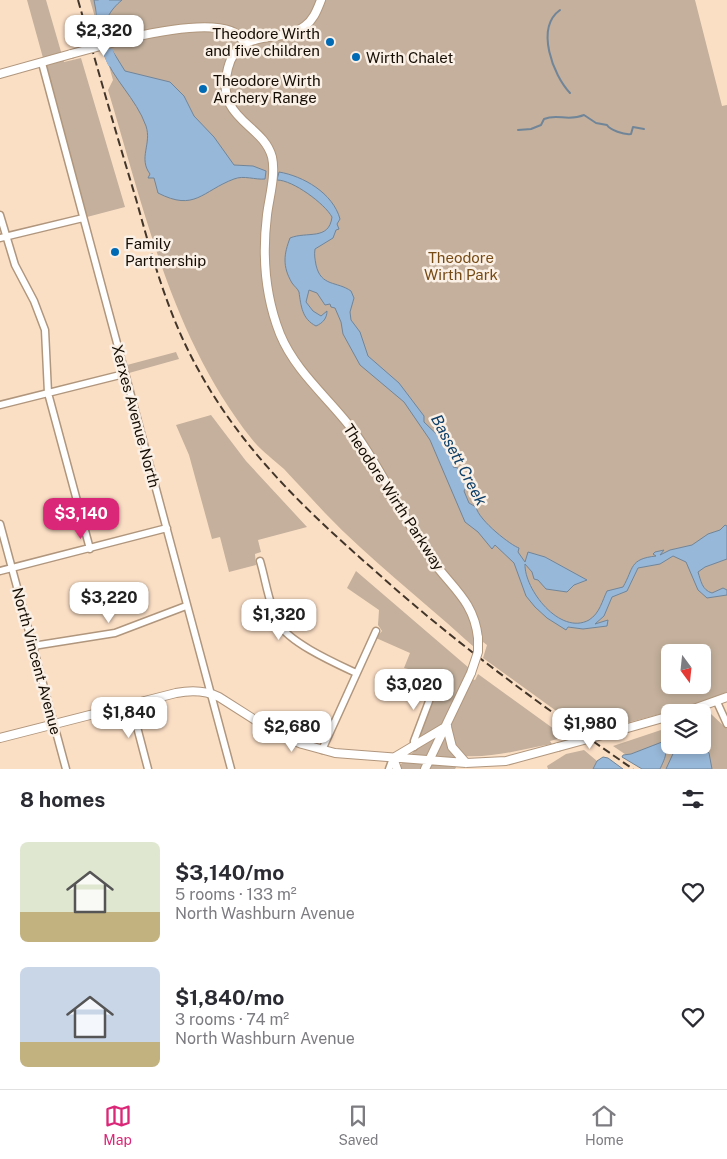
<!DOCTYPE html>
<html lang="en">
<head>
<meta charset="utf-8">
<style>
	:root { --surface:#fff; --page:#f7f7f7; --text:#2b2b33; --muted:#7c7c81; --line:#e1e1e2; --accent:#db2777 }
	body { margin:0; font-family:"Public Sans",sans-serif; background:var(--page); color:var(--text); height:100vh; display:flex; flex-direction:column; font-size:19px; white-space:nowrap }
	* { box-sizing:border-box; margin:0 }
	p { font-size:16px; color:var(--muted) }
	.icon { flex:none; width:28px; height:28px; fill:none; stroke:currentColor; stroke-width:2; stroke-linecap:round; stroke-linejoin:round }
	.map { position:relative; height:769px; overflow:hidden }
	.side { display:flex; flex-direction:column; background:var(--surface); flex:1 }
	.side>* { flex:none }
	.needle { width:32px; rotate:165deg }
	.tools { position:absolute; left:661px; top:644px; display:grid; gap:10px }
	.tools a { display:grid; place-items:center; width:50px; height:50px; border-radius:8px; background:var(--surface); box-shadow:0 2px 8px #0003; font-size:25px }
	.price { position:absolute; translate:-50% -42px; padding:0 11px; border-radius:10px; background:#fff; color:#222; font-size:16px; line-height:32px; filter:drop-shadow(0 1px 2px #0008) }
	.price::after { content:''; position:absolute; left:50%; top:30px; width:15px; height:11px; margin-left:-8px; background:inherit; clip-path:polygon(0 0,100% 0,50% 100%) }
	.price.on { background:var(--accent); color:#fff }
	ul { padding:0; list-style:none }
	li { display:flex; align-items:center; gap:15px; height:125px; padding:0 20px }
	li span { display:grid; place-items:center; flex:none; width:140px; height:100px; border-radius:8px; color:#555 }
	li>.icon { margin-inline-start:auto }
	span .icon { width:60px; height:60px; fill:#fffc; stroke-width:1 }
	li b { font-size:21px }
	h2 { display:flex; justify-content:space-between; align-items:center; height:60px; padding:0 20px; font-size:21px }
	.menu { display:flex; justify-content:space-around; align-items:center; height:70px; border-top:1px solid var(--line); background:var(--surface); font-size:14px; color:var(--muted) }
	.menu a { display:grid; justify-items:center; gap:2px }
	.menu .on { color:var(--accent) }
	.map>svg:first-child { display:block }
	.green { fill:#c4b09c; fill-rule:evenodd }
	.water { fill:#98b8d9; stroke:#718599 }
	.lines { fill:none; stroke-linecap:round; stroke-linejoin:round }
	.stream { stroke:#718599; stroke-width:2 }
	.river { stroke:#98b8d9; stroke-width:10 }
	.minor-casing { stroke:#b0967d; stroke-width:9 }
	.tertiary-casing { stroke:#b0967d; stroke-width:10 }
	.minor { stroke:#fff; stroke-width:6 }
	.tertiary { stroke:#fff; stroke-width:8 }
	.rail { stroke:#42362a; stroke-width:2; stroke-dasharray:8 4; stroke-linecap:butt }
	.tertiary-bridge-casing { stroke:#b0967d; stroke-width:10; stroke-linecap:butt }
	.tertiary-bridge { stroke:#fff; stroke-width:8 }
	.poi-dot { fill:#006ab5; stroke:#fbf0e5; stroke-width:2 }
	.labels { text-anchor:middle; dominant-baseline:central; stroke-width:5; stroke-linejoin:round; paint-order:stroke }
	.poi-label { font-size:15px; fill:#150d04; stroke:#fbf0e5; text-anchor:start }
	.park-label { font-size:15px; fill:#764a15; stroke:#fbf0e5 }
	.street-label { font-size:15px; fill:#150d04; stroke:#fbf0e5 }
	.water-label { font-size:16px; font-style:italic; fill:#0d3f69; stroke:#fbf0e5 }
</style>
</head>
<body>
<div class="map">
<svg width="727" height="769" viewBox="0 0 727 769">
	<rect width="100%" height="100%" fill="#fbdfc5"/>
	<path class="green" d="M 27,0 L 46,0 L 64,62 L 81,58 L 125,207 L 87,217 Z
		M 90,0 L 695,0 L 722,106 L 727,105 L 727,692 L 691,706 L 611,727 L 608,725 L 595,729 L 585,722 L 582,725 L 577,726 L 483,658 L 487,645 L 475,636 L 474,647 L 466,640 C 420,598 369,559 325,513 C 312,499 298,484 284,469 C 273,459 260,450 251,438 C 172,338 144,209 108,90 L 113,80 ZM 670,652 L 702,652 L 702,685 L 670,685 Z
		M 176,352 L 179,359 L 129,373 L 127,365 Z
		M 211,415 L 246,461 L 307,527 L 258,540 L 261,552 L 255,554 L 256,565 L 229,572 L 220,537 L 212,539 L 189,455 L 176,425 Z
		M 356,571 L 469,668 L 472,679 L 475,680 L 478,674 L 565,737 L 550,741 L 552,744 C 522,749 495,758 463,756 L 455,769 L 396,769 L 415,750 L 439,676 L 404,668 L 410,653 L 376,638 L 382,631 L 378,625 L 379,610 L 347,588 Z
		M 711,714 L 727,729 L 727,769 L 647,769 L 613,746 L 670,727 L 670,745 L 702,745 L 703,717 Z
		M 584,750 L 597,761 L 593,769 L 548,769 L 547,766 L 566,754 Z"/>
	<path class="water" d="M 94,0 L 122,0 C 110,10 102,22 107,38 L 101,39 Z
		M 112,50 L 125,71 L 170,82 L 184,96 L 194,116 L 214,137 L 234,165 L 253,166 L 266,171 L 265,179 C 255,180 244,175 234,179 C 202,191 195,212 158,193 L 154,178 L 148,178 L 150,174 C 138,158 152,144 146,126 C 136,98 113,80 103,52 Z
		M 279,172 C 303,176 333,193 340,219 L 337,224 L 339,229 L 336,230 L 333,238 L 315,249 C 314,255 315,259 316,265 C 321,287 337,281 351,291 L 354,298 L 350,312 L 351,320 L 360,332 L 368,356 L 399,383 L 424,416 L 424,422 L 450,447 L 454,465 L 453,467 L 458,468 L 459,475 L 468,484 L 464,491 L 469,503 L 476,507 C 479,521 512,546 519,548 L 518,552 L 525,562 L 528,552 L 545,557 L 587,580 L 574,585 L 567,592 L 546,589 L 538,580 L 534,579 L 532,572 L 525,564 C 524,589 560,636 589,620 C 600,613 602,601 607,591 L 623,587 C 634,568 629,559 656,556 L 653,554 L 655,552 L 664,550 L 660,555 L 670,550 L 692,545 L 708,534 L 720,530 L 725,525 L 727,526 L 727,559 L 705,567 L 698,572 C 701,581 702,590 712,593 L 723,588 L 727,590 L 727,595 L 707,598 L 698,590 L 686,562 L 673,556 L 660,564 L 638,568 L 627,591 L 612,597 L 604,616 L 595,624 L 608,620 L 607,626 L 583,629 L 568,627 L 566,630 L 547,618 L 535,607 L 526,596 L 514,563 L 495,545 L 492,549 L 478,532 L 465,522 L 430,440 L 404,402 L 360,365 L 343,334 L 341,322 L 335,308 L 331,307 L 330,304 L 325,305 L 317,293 L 309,290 L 306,302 L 313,311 L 321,316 L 327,311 C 327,318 323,323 316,326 C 302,319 301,306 299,292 C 298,289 294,286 292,283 C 282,266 284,254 290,238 C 307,231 329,241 332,217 C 325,204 293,180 277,180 Z
		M 662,742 C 670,750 664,760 660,769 L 642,769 L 622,757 L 623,755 L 631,754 Z
		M 677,745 L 700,745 L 709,753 L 712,769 L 666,769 Z
		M 603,757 L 608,758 L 623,769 L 593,769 L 597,761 Z"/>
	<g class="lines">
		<path class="stream" d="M 560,10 C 535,28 553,75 570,93
			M 518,130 L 531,129 L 541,125 L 544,119 C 558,113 567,122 584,115 L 596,123 L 607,125 C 610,130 624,135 631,134 L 633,127 L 644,129"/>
		<path class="river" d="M 104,0 C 97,20 104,43 112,62"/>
		<defs>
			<path id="minor" d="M 42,63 L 231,769
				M 0,215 L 15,265 L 34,301 L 45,330 L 48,393 L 90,549
				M 0,238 L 83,218
				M 0,405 L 124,374
				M 0,524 L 66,769
				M 260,561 C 266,581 269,606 279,624 C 290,643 335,663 356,673
				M 0,571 L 167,528
				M 33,646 L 115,633 L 186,606
				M 717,702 L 727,724
				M 131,704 L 148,769
				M 414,747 L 414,741 L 437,680
				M 322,750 L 376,631
				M 389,769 L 393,758"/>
			<path id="tertiary" d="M 321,0 C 317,10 314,19 305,26 C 280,45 239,26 228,68 C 214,120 263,123 272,157 C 276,175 269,198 267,215 C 262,256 265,296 280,334 C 296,373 331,400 355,433 C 384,473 403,519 432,560 C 452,588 474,601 478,638
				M 130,38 C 156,32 206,22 231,31 C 237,33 241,38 245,43
				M 0,74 L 71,54
				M 685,712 L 727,697
				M 447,727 L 452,747 L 466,763
				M 617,731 L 670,716
				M 0,738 L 176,693 C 191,690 205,690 219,697 L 277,734 L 302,744 L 335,753 L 466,763 L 506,761 L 558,747
				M 395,757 L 447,726
				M 393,758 L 397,769
				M 425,769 L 471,673"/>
		</defs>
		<use href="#minor" class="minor-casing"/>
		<use href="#tertiary" class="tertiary-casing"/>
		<use href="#minor" class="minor"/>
		<use href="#tertiary" class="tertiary"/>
		<path class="rail" d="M 78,0 C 97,67 116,133 136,199 C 151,253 166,308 192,358 C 237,445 301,506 374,570 C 455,643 543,707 633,769"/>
		<defs>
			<path id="tertiary-bridge" d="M 71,54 L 130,38
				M 471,673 L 478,652 L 478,638
				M 558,747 L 617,731"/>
		</defs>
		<use href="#tertiary-bridge" class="tertiary-bridge-casing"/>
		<use href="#tertiary-bridge" class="tertiary-bridge"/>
	</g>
	<g class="poi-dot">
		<circle cx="330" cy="42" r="5"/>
		<circle cx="356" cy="57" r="5"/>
		<circle cx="203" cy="89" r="5"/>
		<circle cx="115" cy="252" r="5"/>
	</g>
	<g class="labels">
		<g class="poi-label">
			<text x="320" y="33" text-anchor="end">Theodore Wirth<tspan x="320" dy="17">and five children</tspan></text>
			<text x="366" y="57">Wirth Chalet</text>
			<text x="213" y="80">Theodore Wirth<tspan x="213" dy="17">Archery Range</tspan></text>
			<text x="125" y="243">Family<tspan x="125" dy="17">Partnership</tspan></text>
		</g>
		<g class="park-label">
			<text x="461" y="257">Theodore<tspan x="461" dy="17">Wirth Park</tspan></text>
		</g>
		<g class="street-label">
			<text transform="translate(136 416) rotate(75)">Xerxes Avenue North</text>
			<text transform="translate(394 497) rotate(57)">Theodore Wirth Parkway</text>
			<text transform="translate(37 661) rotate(75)">North Vincent Avenue</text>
		</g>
		<g class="water-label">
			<text transform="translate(459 460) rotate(62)">Bassett Creek</text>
		</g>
	</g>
</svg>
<div class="tools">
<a><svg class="needle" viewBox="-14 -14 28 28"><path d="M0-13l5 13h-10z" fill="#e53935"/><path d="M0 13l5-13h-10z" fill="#7c7c81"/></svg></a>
<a><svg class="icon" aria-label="layers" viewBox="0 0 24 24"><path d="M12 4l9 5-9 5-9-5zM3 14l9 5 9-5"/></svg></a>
</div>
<b class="price" style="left:104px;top:57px">$2,320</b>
<b class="price on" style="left:81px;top:540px">$3,140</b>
<b class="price" style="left:109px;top:624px">$3,220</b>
<b class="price" style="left:279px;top:641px">$1,320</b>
<b class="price" style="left:414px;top:711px">$3,020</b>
<b class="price" style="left:129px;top:739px">$1,840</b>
<b class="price" style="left:590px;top:750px">$1,980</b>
<b class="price" style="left:292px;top:753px">$2,680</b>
</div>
<section class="side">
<h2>8 homes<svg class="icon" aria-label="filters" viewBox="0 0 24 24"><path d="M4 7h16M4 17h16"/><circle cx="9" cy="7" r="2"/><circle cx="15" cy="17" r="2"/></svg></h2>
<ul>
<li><span style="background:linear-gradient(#dfe7d0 70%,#c2b280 0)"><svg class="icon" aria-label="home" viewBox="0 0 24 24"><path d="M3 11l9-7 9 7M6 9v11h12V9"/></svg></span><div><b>$3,140/mo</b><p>5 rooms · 133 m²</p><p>North Washburn Avenue</p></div><svg class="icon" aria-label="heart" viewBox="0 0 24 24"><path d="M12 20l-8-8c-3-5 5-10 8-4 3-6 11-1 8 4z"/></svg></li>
<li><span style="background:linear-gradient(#c9d6e8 75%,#c2b280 0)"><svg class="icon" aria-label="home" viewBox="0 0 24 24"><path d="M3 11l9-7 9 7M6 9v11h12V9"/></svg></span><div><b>$1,840/mo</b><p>3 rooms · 74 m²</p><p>North Washburn Avenue</p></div><svg class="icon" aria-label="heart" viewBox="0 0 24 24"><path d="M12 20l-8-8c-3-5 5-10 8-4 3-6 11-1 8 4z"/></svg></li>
</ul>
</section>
<nav class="menu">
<a class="on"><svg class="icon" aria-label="map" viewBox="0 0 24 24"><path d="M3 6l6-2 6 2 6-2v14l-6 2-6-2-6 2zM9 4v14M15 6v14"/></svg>Map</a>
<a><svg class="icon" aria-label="saved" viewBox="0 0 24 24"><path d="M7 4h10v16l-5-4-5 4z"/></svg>Saved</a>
<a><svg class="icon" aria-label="home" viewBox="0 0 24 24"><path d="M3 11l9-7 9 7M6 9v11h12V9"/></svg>Home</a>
</nav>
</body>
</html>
